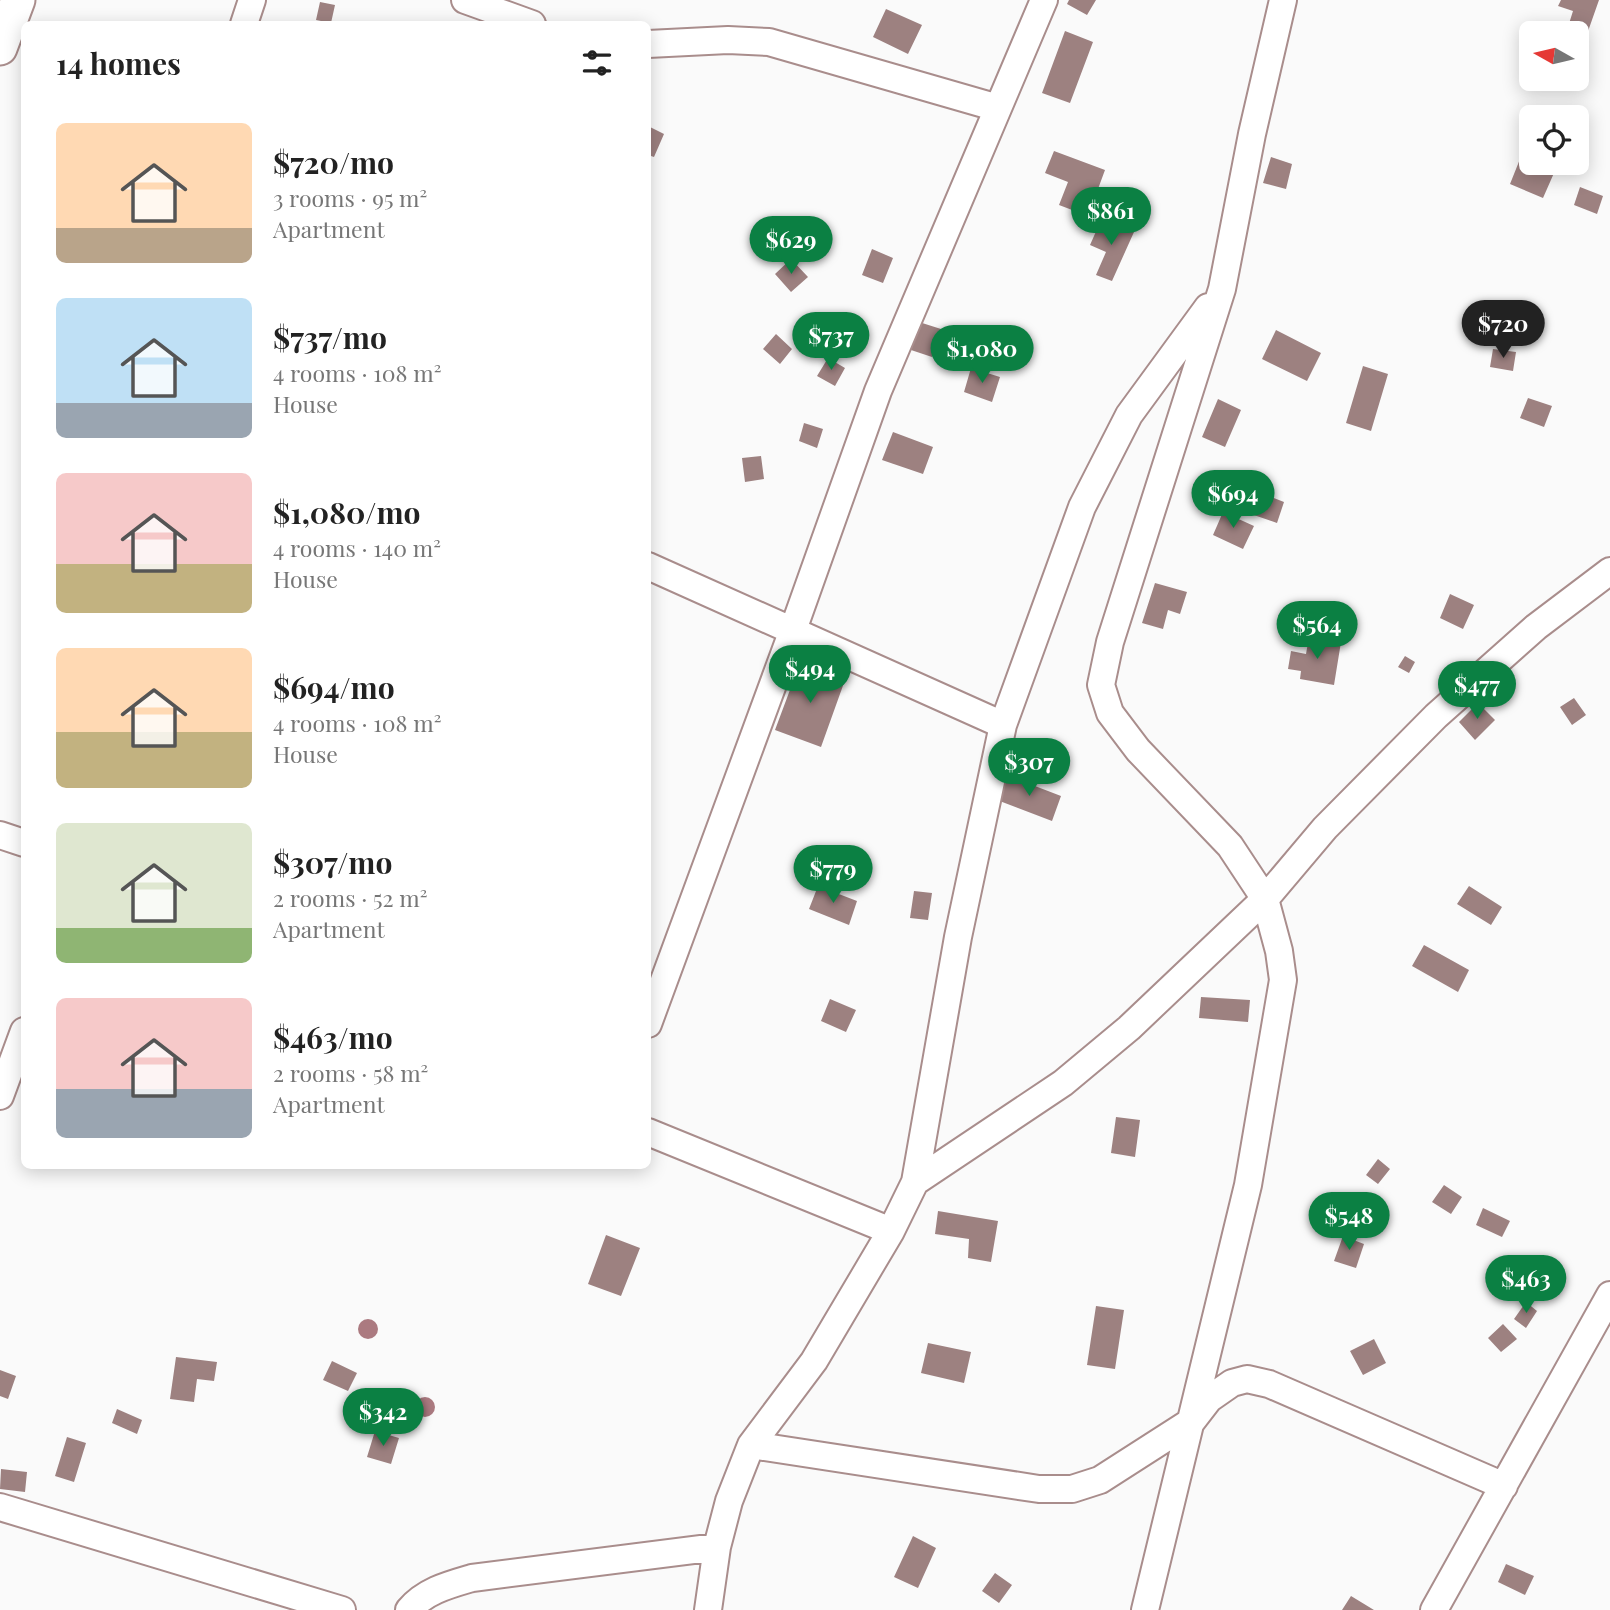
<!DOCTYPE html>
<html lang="en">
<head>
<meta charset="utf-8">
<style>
	:root { --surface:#fff; --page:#f6f6f6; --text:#222; --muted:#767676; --accent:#0b8043 }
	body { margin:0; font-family:"Playfair Display",serif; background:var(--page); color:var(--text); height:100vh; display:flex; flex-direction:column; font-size:26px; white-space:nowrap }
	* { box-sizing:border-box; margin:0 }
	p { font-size:23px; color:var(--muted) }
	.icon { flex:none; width:38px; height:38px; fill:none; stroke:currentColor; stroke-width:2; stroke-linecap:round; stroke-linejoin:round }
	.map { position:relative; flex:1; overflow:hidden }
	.details { position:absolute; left:21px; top:21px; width:630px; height:1148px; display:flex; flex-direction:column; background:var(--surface); border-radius:10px; box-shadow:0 4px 18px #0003 }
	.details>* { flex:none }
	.needle { width:46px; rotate:278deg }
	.controls { position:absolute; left:1519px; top:21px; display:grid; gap:14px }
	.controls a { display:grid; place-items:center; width:70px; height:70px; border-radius:10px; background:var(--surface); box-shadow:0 4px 18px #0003; font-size:35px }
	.price { position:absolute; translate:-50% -60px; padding:0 16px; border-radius:24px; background:var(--accent); color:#fff; font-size:23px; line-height:46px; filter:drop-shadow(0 2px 4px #0008) }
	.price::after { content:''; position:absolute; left:50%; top:42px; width:21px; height:16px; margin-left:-10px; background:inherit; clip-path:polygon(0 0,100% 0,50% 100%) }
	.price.selected { background:#222; color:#fff }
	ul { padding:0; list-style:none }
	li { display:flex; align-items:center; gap:21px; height:175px; padding:0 35px }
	li span { display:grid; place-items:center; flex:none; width:196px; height:140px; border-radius:10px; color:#555 }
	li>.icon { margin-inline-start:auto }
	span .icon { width:84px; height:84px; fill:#fffc; stroke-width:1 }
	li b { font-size:30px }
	h2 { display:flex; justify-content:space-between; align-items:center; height:84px; padding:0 35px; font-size:30px }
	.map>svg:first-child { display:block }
	.building { fill:#9d8180 }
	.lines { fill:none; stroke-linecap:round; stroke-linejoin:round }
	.minor-casing { stroke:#a98d8c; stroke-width:30 }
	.tertiary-casing { stroke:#a98d8c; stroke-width:37 }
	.minor { stroke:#fff; stroke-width:26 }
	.tertiary { stroke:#fff; stroke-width:33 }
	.tree { fill:#ab7a80 }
</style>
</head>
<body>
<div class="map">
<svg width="1610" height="1610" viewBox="0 0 1610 1610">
	<rect width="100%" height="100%" fill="#fafafa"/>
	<path class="building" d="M 1069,0 L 1096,0 L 1087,15 L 1067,4 Z
		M 1561,0 L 1599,0 L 1586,37 L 1567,30 L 1573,11 L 1558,6 Z
		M 320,2 L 335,5 L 331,23 L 316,20 Z
		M 886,9 L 922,25 L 908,54 L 873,37 Z
		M 1065,31 L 1093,42 L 1070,103 L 1042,93 Z
		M 648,126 L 664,134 L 654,157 L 648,155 Z
		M 1054,151 L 1105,170 L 1088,216 L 1059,205 L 1068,182 L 1045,173 Z
		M 1271,157 L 1292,164 L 1286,189 L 1263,183 Z
		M 1520,159 L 1554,173 L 1543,198 L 1510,184 Z
		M 1580,187 L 1603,196 L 1597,214 L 1574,205 Z
		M 1102,218 L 1134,232 L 1112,281 L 1096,275 L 1106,252 L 1090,245 Z
		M 872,249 L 893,258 L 883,283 L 862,275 Z
		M 791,259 L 808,277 L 791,292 L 775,274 Z
		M 919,322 L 941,329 L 932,357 L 911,350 Z
		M 1276,330 L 1321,353 L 1307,381 L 1262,359 Z
		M 776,334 L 792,349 L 780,364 L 763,349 Z
		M 1493,349 L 1516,352 L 1513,371 L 1490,367 Z
		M 828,358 L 845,368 L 835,386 L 817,376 Z
		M 1363,366 L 1388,374 L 1371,431 L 1346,423 Z
		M 971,368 L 1000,377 L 992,402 L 964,392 Z
		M 1528,398 L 1552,406 L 1544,427 L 1520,418 Z
		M 1218,399 L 1241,410 L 1225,447 L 1202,437 Z
		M 804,423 L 823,429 L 817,448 L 799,441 Z
		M 893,432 L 933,447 L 923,474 L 882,460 Z
		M 761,456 L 764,479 L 745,482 L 742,458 Z
		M 1258,492 L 1284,502 L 1277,523 L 1251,514 Z
		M 1223,512 L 1254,526 L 1243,549 L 1213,535 Z
		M 1155,583 L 1187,592 L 1180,614 L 1168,610 L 1163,629 L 1142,623 Z
		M 1450,594 L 1474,605 L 1463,629 L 1440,618 Z
		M 1309,637 L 1341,642 L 1334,685 L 1300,679 L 1301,671 L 1288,669 L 1291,651 L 1306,654 Z
		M 1405,656 L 1415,662 L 1409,673 L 1398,667 Z
		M 800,663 L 845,680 L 821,747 L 775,730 Z
		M 1574,698 L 1586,715 L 1572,725 L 1560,707 Z
		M 1478,703 L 1495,720 L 1475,740 L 1459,722 Z
		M 1006,775 L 1061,796 L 1052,821 L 997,800 Z
		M 818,886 L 857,901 L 849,925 L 809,909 Z
		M 1469,886 L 1502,907 L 1491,925 L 1457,904 Z
		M 914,891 L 932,893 L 928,920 L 910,918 Z
		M 1424,945 L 1469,970 L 1458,992 L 1412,966 Z
		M 1201,997 L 1250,1000 L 1248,1022 L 1199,1018 Z
		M 830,999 L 856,1010 L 846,1032 L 821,1021 Z
		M 1116,1117 L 1140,1120 L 1135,1157 L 1111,1153 Z
		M 1378,1159 L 1390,1169 L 1378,1184 L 1366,1175 Z
		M 1444,1185 L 1462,1197 L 1451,1214 L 1432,1202 Z
		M 1483,1208 L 1510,1221 L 1502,1237 L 1476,1225 Z
		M 938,1211 L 998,1221 L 991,1262 L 968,1258 L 969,1239 L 935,1234 Z
		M 606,1235 L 640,1248 L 621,1296 L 588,1284 Z
		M 1343,1236 L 1364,1244 L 1356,1268 L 1334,1261 Z
		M 1537,1272 L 1550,1276 L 1541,1297 L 1529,1292 Z
		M 1526,1302 L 1537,1311 L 1526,1328 L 1514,1319 Z
		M 1096,1306 L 1124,1310 L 1115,1369 L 1087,1365 Z
		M 1503,1324 L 1517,1339 L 1501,1352 L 1488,1338 Z
		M 1374,1339 L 1386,1363 L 1363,1375 L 1350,1351 Z
		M 928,1343 L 971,1352 L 964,1383 L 921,1373 Z
		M 176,1357 L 217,1362 L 214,1381 L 197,1379 L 194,1402 L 170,1399 Z
		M 332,1361 L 357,1373 L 348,1391 L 323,1380 Z
		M 0,1370 L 16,1376 L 8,1399 L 0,1396 Z
		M 117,1409 L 142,1420 L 137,1434 L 112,1423 Z
		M 375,1431 L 399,1438 L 391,1464 L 367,1457 Z
		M 67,1437 L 86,1443 L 74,1482 L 55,1476 Z
		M 1,1469 L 27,1472 L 25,1492 L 0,1489 Z
		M 913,1536 L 936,1548 L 918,1588 L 894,1577 Z
		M 1506,1564 L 1534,1576 L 1525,1595 L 1498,1582 Z
		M 995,1573 L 1012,1585 L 999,1603 L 982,1591 Z
		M 1351,1596 L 1374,1610 L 1342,1610 Z"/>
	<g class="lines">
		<defs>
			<path id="minor" d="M 465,0 L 532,24
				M 244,24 L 252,0
				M 648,44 L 728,40 L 769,42 L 998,108
				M 648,566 L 1003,725
				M 0,835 L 24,843
				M 648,1024 L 793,630 L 878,391 L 1044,0
				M 0,1096 L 24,1031
				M 648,1132 L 891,1231
				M 915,1182 L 1063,1083 L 1129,1028 L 1265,899 L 1325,828 L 1436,716 L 1536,627 L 1610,571
				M 751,1445 L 1039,1489 L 1072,1489 L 1100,1480 L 1192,1421 L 1209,1399 L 1232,1383 L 1247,1379 L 1269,1384 L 1504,1486
				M 0,1507 L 342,1610
				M 409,1610 C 425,1591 448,1585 472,1578 L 717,1547
				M 708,1610 L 717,1547 L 729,1501 L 751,1445 L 814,1361 L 891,1231 L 915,1182 L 958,937 L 1003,725 L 1082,507 L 1129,415 L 1208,307
				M 1145,1610 L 1248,1185 L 1283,980 L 1279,951 L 1265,899 L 1230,846 L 1138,750 L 1110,713 L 1101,685 L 1110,642 L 1222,289 L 1252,134 L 1283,0
				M 1434,1610 L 1610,1295"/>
			<path id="tertiary" d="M 0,48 L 18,0"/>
		</defs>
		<use href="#minor" class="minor-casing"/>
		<use href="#tertiary" class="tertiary-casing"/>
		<use href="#minor" class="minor"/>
		<use href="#tertiary" class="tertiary"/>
	</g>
	<g class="tree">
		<circle cx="368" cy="1329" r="10"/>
		<circle cx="425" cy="1407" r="10"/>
	</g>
</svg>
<div class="controls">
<a><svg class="needle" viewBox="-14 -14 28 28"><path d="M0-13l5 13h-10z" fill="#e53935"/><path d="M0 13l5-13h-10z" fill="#767676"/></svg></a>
<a><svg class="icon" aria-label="locate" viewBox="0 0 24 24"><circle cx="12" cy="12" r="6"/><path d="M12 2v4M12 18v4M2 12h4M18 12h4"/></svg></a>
</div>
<b class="price" style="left:1111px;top:247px">$861</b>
<b class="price" style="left:791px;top:276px">$629</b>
<b class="price selected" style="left:1503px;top:360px">$720</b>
<b class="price" style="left:831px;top:372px">$737</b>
<b class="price" style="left:982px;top:385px">$1,080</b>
<b class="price" style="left:1233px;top:530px">$694</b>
<b class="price" style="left:1317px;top:661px">$564</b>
<b class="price" style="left:810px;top:705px">$494</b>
<b class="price" style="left:1477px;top:721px">$477</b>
<b class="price" style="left:1029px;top:798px">$307</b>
<b class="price" style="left:833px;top:905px">$779</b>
<b class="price" style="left:1349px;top:1252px">$548</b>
<b class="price" style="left:1526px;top:1315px">$463</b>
<b class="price" style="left:383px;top:1448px">$342</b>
<section class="details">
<h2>14 homes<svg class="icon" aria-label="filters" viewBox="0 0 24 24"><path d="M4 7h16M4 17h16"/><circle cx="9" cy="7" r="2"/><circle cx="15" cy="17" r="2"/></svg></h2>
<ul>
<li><span style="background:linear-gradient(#ffd9b3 75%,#b9a48a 0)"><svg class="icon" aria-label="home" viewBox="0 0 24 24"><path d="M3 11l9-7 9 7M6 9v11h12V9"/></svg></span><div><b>$720/mo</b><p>3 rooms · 95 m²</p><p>Apartment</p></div></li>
<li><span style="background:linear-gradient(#bfe0f5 75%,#9aa5b1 0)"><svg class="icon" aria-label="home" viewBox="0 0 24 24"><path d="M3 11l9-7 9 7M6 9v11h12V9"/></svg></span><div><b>$737/mo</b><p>4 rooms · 108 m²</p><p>House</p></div></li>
<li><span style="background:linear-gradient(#f6c9c9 65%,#c2b280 0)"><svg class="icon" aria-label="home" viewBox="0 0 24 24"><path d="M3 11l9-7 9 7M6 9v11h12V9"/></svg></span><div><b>$1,080/mo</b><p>4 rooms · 140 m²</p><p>House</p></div></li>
<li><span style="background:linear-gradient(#ffd9b3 60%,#c2b280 0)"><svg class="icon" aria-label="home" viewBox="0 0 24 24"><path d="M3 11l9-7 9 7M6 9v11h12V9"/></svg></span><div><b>$694/mo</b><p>4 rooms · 108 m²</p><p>House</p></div></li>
<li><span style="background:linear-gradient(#dfe7d0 75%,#8fb573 0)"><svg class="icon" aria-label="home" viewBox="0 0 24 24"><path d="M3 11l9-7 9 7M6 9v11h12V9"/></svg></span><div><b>$307/mo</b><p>2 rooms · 52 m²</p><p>Apartment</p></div></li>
<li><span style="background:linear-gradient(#f6c9c9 65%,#9aa5b1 0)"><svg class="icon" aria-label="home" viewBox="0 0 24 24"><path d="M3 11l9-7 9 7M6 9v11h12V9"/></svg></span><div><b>$463/mo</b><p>2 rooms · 58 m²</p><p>Apartment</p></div></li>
</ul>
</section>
</div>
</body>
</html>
